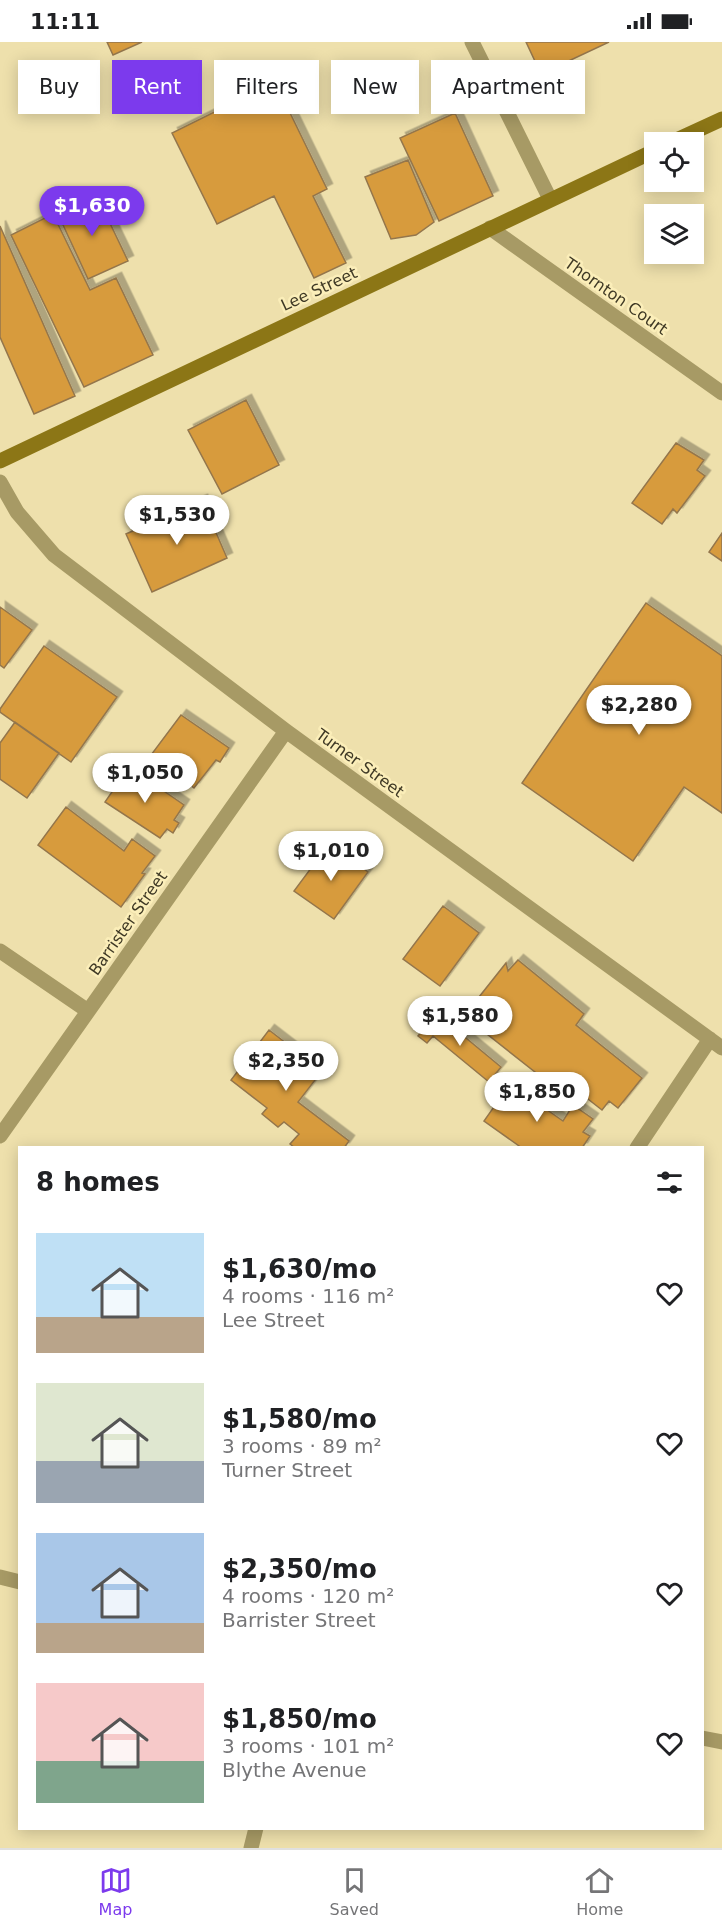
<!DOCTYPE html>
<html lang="en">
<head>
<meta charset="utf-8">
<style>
	:root { --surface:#fff; --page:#f2f2f2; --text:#202124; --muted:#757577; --line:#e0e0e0; --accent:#7c3aed }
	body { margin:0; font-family:"DejaVu Sans",sans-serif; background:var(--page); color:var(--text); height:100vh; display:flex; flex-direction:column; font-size:22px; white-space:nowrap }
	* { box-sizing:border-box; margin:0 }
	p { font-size:20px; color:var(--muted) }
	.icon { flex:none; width:33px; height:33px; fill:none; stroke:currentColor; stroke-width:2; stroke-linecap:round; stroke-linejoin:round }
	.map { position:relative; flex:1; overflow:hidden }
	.side { position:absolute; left:18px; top:1104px; width:686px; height:684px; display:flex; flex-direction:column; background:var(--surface); border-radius:0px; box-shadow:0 3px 15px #0003 }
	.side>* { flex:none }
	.banner { position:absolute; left:18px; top:18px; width:687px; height:54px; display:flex; gap:12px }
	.controls { position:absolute; left:644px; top:90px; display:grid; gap:12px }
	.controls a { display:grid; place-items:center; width:60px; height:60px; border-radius:0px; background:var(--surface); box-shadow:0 3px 15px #0003; font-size:30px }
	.price { position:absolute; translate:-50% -51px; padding:0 14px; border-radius:21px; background:#fff; color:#222; font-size:20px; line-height:39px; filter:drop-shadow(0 2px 3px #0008) }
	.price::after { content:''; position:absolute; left:50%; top:36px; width:18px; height:14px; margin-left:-9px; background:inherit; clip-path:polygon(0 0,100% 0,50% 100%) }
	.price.selected { background:var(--accent); color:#fff }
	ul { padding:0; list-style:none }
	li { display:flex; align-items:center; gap:18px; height:150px; padding:0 18px }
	li span { display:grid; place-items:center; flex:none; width:168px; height:120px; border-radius:0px; color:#555 }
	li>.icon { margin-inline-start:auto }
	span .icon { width:72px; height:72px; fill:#fffc; stroke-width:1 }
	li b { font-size:26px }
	h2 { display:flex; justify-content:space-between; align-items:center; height:72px; padding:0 18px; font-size:26px }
	.tag { padding:0 21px; border-radius:0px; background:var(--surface); box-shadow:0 3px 15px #0003; font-size:21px; line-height:54px }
	.tag.selected { background:var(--accent); color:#fff }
	.status { display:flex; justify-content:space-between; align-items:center; height:42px; padding:0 30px; background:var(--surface); direction:ltr }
	.status svg { height:16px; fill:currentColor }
	.dock { display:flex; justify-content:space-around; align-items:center; height:84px; border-top:2px solid var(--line); background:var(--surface); font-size:16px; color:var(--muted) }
	.dock a { display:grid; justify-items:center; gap:3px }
	.dock .selected { color:var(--accent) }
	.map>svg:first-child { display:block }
	.building { fill:#d79b3c; stroke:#94764c; stroke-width:1.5; filter:url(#shadow) }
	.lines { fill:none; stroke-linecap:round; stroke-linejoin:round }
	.street { stroke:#a79a65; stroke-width:15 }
	.secondary { stroke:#8c7616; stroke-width:15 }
	.labels { text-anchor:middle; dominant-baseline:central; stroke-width:5; stroke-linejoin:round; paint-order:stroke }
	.street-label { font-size:16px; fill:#3f3925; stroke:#fbeeb9 }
</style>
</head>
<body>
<div class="status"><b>11:11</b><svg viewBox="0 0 49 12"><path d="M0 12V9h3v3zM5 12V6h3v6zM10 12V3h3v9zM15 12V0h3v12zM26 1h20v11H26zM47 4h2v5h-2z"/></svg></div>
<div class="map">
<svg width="722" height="1806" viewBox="0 0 722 1806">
	<defs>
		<filter id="shadow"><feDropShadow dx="5.5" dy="-5.5" stdDeviation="0" flood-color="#0004"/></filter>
	</defs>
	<rect width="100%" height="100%" fill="#eee0ac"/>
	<path class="building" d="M 107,0 L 142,0 L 113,13 Z
		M 526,0 L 609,0 L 541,32 Z
		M 275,40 L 327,147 L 313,154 L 346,221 L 314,236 L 274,154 L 217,182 L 172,91 Z
		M 455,71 L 493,154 L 439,179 L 400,96 Z
		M 408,118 L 434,180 L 416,193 L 391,197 L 365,135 Z
		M 96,152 L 128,219 L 88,237 L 57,170 Z
		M 53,172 L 90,248 L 116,236 L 153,313 L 84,345 L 11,193 Z
		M 0,184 L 75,354 L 34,372 L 0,295 Z
		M 246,358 L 279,423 L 222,452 L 188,388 Z
		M 676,401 L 704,418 L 697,428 L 705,434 L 677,471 L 673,467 L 662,482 L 632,461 Z
		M 202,458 L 227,516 L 152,550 L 126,492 Z
		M 722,491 L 722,519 L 709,510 Z
		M 646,561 L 722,614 L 722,771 L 684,745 L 633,819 L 522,741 Z
		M 0,565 L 32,588 L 4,626 L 0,623 Z
		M 44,604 L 117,655 L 71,720 L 0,670 L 0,667 Z
		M 181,673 L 229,706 L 220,720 L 216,718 L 194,746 L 151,713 Z
		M 15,680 L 59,711 L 27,756 L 0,737 L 0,701 Z
		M 129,725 L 184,763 L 174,778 L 179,781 L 173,791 L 167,787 L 160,796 L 105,760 Z
		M 66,765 L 124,809 L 132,797 L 155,814 L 142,831 L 145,832 L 121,865 L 38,803 Z
		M 329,802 L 368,830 L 334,877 L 294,849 Z
		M 443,864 L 479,891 L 440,944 L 403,917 Z
		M 518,918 L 584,972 L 576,983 L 642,1036 L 618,1066 L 609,1059 L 602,1068 L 561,1036 L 554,1045 L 464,974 L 506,921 L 508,929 Z
		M 437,972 L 501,1025 L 489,1040 L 433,994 L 427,1001 L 418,994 Z
		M 269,988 L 322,1029 L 298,1060 L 349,1099 L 344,1106 L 295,1106 L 290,1102 L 299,1092 L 284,1080 L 278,1085 L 262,1072 L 267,1066 L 231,1038 Z
		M 510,1042 L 563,1079 L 573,1063 L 593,1077 L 583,1090 L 590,1094 L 582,1106 L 522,1106 L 484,1079 Z"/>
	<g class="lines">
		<path class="street" d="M 472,0 L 550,157
			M 490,186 L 722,351
			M 0,440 L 17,470 L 54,513 L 286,689 L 722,1006
			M 0,909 L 88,969
			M 0,1094 L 286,689
			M 637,1106 L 710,997
			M 0,1535 L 20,1540
			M 702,1696 L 722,1700
			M 251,1806 L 256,1786"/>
		<path class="secondary" d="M 672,100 L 722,77
			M 0,419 L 654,109"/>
	</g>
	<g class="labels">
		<g class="street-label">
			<text transform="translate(319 247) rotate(-25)">Lee Street</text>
			<text transform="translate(616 254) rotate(35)">Thornton Court</text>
			<text transform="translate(360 721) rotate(36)">Turner Street</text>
			<text transform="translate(128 881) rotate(-55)">Barrister Street</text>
		</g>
	</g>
</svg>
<div class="controls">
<a><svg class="icon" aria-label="locate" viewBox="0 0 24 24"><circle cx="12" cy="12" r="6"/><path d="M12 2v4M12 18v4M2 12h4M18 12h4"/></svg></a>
<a><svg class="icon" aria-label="layers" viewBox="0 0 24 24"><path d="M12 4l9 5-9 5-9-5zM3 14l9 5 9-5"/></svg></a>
</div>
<b class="price selected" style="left:92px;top:195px">$1,630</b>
<b class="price" style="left:177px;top:504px">$1,530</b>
<b class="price" style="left:639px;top:694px">$2,280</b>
<b class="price" style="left:145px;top:762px">$1,050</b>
<b class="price" style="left:331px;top:840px">$1,010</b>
<b class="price" style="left:460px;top:1005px">$1,580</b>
<b class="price" style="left:286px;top:1050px">$2,350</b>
<b class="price" style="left:537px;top:1081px">$1,850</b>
<div class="banner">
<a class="tag">Buy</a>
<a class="tag selected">Rent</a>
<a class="tag">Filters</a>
<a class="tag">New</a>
<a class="tag">Apartment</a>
</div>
<section class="side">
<h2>8 homes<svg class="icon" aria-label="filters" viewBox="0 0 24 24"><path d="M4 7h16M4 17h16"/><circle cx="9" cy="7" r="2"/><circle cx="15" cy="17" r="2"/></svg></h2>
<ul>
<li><span style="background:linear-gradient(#bfe0f5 70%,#b9a48a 0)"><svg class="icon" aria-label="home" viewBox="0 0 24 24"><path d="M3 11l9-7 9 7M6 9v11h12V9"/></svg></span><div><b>$1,630/mo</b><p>4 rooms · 116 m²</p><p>Lee Street</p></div><svg class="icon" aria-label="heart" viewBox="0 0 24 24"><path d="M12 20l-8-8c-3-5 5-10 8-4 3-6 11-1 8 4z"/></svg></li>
<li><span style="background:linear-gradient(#dfe7d0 65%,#9aa5b1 0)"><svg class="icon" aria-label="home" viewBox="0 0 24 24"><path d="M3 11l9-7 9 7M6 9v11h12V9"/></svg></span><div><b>$1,580/mo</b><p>3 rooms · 89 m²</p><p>Turner Street</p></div><svg class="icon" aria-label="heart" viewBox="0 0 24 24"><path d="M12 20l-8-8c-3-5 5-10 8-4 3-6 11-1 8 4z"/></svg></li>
<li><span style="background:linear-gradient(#a9c7e8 75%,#b9a48a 0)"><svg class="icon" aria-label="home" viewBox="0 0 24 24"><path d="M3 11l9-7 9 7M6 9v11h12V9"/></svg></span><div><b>$2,350/mo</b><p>4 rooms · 120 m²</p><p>Barrister Street</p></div><svg class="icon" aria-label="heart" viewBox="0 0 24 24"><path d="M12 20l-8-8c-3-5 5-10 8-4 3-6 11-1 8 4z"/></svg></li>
<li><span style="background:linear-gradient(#f6c9c9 65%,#7fa58c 0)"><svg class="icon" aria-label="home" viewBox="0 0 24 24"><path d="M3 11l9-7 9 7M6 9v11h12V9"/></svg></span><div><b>$1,850/mo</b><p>3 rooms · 101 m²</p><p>Blythe Avenue</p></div><svg class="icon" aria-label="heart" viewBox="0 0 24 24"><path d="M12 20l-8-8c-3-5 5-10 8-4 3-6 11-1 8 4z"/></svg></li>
</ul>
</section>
</div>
<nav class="dock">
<a class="selected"><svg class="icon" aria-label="map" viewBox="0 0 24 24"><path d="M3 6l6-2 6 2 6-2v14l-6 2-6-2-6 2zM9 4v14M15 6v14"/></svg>Map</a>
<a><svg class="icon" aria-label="saved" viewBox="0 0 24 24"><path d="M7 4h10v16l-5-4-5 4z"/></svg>Saved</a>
<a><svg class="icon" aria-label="home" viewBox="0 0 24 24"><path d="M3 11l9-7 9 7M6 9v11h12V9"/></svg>Home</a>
</nav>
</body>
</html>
